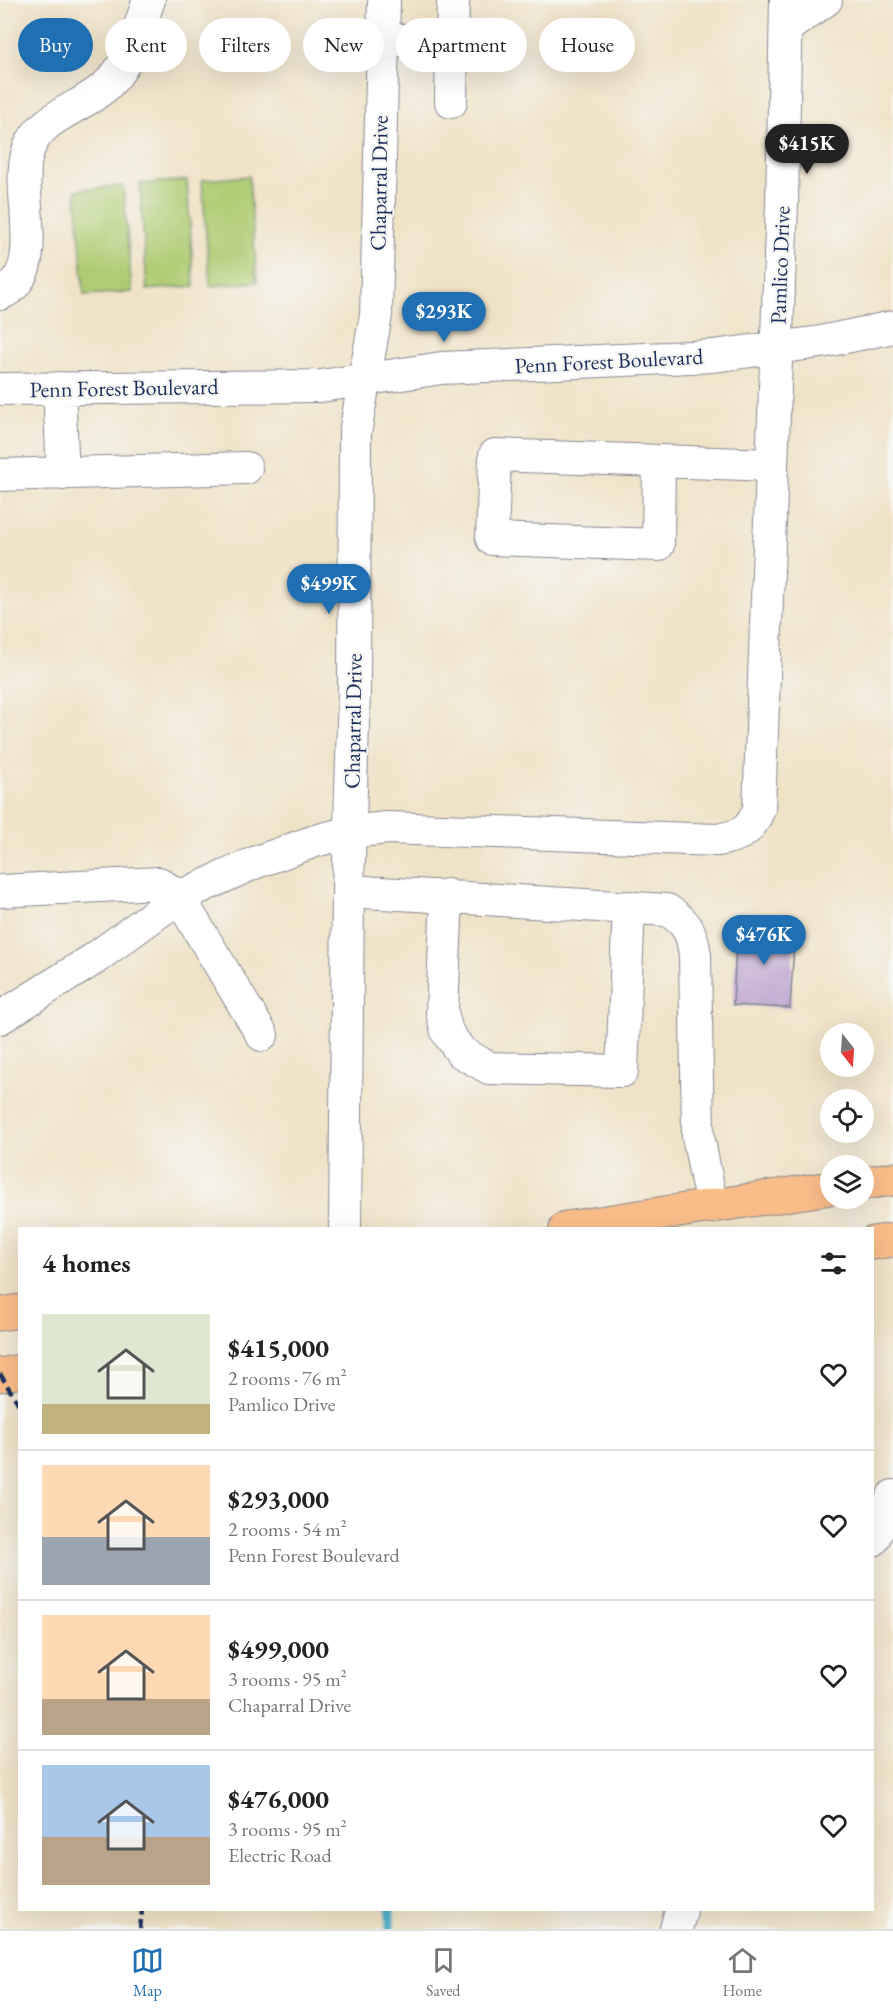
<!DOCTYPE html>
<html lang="en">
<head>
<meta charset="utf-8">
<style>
	:root { --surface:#fff; --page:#f2f2f2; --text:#222; --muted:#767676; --line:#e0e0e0; --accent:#1f6fb2 }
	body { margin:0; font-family:"EB Garamond",serif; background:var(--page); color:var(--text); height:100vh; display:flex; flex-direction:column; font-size:22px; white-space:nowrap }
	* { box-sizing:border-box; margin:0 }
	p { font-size:20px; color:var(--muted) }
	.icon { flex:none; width:33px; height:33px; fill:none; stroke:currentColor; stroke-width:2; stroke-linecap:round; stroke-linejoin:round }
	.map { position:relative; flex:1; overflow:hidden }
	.side { position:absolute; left:18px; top:1227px; width:856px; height:684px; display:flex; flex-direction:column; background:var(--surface); border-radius:0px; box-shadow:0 6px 24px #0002 }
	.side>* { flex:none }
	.top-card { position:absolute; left:18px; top:18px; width:858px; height:54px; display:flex; gap:12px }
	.needle { width:39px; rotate:163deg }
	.tools { position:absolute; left:820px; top:1023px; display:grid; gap:12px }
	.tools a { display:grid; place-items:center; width:54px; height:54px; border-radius:50%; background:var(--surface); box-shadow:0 6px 24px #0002; font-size:30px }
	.price { position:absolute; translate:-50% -51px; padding:0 14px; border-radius:21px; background:var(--accent); color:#fff; font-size:20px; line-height:39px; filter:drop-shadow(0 2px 3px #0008) }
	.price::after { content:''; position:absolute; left:50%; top:36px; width:18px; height:14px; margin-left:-9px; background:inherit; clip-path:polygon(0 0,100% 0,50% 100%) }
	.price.selected { background:#222; color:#fff }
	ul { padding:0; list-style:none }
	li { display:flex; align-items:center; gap:18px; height:150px; padding:0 24px }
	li+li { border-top:2px solid var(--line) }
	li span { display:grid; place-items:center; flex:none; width:168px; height:120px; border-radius:0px; color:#555 }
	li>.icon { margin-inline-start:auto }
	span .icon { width:72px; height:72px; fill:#fffc; stroke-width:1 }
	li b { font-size:26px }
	h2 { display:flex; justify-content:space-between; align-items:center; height:72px; padding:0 24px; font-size:26px }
	.pill { padding:0 21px; border-radius:27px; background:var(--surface); box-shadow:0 6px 24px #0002; font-size:21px; line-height:54px }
	.pill.selected { background:var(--accent); color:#fff }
	.tabs { display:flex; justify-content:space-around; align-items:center; height:84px; border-top:2px solid var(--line); background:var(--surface); font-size:16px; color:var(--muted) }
	.tabs a { display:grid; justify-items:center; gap:3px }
	.tabs .selected { color:var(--accent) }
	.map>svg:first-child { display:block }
	.green { fill:#afcc73; stroke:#657e68; stroke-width:1.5 }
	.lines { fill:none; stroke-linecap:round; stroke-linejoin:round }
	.stream { stroke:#4bb1ca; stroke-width:9 }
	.building { fill:#ba9dcd }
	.minor-casing { stroke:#868892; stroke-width:34 }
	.major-casing { stroke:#868892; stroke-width:35 }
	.minor { stroke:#fff; stroke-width:32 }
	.major { stroke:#f9bd89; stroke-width:33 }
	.rail { stroke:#1b2f5e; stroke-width:4.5; stroke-dasharray:9 4.5; stroke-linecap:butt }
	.labels { text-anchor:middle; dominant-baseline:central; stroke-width:4.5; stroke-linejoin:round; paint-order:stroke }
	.street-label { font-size:22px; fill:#1b2f5e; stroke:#f6f6f2 }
</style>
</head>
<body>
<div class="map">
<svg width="893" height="1929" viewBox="0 0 893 1929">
	<rect width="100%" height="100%" fill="#f6f6f2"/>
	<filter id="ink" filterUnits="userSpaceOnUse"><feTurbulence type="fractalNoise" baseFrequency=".0167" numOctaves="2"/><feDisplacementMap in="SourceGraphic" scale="12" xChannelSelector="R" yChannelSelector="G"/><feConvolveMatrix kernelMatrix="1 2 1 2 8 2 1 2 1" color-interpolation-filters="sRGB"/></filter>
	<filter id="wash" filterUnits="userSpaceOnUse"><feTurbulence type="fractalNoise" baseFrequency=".008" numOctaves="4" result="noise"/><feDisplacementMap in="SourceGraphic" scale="24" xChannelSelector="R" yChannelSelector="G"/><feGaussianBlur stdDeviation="1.35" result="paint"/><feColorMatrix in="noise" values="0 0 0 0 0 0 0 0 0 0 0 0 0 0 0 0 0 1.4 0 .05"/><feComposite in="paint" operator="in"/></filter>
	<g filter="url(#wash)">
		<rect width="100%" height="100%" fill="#f0e2c6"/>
		<path class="green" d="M 249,176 L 257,282 L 210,286 L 202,180 Z
			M 187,180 L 194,286 L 147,290 L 140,184 Z
			M 123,186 L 132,292 L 84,295 L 76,190 Z"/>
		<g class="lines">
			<path class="stream" d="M 390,1929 L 390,1910"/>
		</g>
		<g id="blocks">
			<path class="building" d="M 737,925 L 795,928 L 790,1008 L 733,1005 Z"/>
		</g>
	</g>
	<g filter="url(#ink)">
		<use href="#blocks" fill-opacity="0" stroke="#868892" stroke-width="1.5"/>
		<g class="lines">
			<defs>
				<path id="minor" d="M 786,28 L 826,0
					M 383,37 L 452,48 L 453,0
					M 451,102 L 452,48
					M 0,294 C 50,274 14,192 28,151 C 40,114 84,109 110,82 C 131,61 139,27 149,0
					M 59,388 L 63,474
					M 0,389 L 321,386 L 442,368 L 713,356 L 821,342 L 893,327
					M 659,461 L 658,545 L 492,539 L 495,455 L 772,465
					M 0,475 L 246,468
					M 0,891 L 159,883 L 179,897 L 262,1035
					M 348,891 L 667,910 C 687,922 692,932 695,955 L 698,1136 L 712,1207
					M 447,895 L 442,1012 L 447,1032 L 461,1052 L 489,1068 L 622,1071 L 629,907
					M 0,1018 L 94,959 L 179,897 L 254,863 L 315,841 L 350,832 L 387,828 L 718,840 C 742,835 750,832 759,809 L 782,204 L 786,0
					M 345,1228 L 348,891 L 354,690 L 355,433 L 376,315 L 384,0
					M 873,1540 L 893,1496
					M 676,1929 L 681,1911"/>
				<path id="major" d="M 864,1183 L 893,1179
					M 566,1228 L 831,1188
					M 873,1243 L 893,1240
					M 0,1314 L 20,1311
					M 0,1375 L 20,1371"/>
			</defs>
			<use href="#minor" class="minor-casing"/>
			<use href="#major" class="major-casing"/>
			<use href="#minor" class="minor"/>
			<use href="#major" class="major"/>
			<path class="rail" d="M 0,1374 L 20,1406
				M 140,1929 L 142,1910"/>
		</g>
	</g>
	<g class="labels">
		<g class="street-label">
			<text transform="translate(379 183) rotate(-89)">Chaparral Drive</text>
			<text transform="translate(780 265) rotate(-88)">Pamlico Drive</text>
			<text transform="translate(609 361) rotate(-3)">Penn Forest Boulevard</text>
			<text transform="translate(124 388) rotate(-1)">Penn Forest Boulevard</text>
			<text transform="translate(353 721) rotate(-89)">Chaparral Drive</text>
		</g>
	</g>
</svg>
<div class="tools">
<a><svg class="needle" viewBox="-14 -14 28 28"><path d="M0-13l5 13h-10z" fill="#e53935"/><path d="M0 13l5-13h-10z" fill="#767676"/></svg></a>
<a><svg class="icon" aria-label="locate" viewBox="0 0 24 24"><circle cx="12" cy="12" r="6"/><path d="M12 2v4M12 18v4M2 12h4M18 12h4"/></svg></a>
<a><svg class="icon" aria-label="layers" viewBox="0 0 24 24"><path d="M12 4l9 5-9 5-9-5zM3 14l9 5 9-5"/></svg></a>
</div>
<b class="price selected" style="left:807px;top:175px">$415K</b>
<b class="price" style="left:444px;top:343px">$293K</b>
<b class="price" style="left:329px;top:615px">$499K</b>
<b class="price" style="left:764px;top:966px">$476K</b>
<div class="top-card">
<a class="pill selected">Buy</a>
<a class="pill">Rent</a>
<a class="pill">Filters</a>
<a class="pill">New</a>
<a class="pill">Apartment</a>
<a class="pill">House</a>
</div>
<section class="side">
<h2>4 homes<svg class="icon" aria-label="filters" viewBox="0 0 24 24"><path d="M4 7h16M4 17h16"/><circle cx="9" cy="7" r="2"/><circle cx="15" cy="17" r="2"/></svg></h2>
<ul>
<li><span style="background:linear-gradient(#dfe7d0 75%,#c2b280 0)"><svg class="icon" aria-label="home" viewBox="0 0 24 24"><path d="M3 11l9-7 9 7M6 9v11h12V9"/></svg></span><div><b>$415,000</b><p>2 rooms · 76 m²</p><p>Pamlico Drive</p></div><svg class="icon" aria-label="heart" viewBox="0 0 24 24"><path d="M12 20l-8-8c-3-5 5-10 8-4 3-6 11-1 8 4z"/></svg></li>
<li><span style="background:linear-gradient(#ffd9b3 60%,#9aa5b1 0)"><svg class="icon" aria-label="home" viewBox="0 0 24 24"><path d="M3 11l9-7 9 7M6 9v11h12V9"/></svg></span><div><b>$293,000</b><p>2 rooms · 54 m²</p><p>Penn Forest Boulevard</p></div><svg class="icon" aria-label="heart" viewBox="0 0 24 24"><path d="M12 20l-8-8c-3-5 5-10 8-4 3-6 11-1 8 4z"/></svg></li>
<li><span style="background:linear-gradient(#ffd9b3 70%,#b9a48a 0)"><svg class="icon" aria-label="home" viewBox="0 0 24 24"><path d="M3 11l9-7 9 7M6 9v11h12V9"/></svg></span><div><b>$499,000</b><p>3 rooms · 95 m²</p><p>Chaparral Drive</p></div><svg class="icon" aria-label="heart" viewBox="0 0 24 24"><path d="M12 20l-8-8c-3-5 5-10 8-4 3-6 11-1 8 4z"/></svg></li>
<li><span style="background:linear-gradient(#a9c7e8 60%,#b9a48a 0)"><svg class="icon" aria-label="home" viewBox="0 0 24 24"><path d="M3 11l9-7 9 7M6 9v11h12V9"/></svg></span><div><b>$476,000</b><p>3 rooms · 95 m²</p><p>Electric Road</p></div><svg class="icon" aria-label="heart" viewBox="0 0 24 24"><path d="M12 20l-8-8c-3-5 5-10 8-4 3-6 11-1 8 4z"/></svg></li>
</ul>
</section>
</div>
<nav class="tabs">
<a class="selected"><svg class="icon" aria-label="map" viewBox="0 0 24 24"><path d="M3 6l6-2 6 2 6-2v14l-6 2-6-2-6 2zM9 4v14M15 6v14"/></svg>Map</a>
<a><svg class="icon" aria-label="saved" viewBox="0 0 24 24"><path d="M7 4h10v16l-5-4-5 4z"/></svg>Saved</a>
<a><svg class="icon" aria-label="home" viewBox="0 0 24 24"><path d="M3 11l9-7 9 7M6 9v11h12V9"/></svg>Home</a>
</nav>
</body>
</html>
